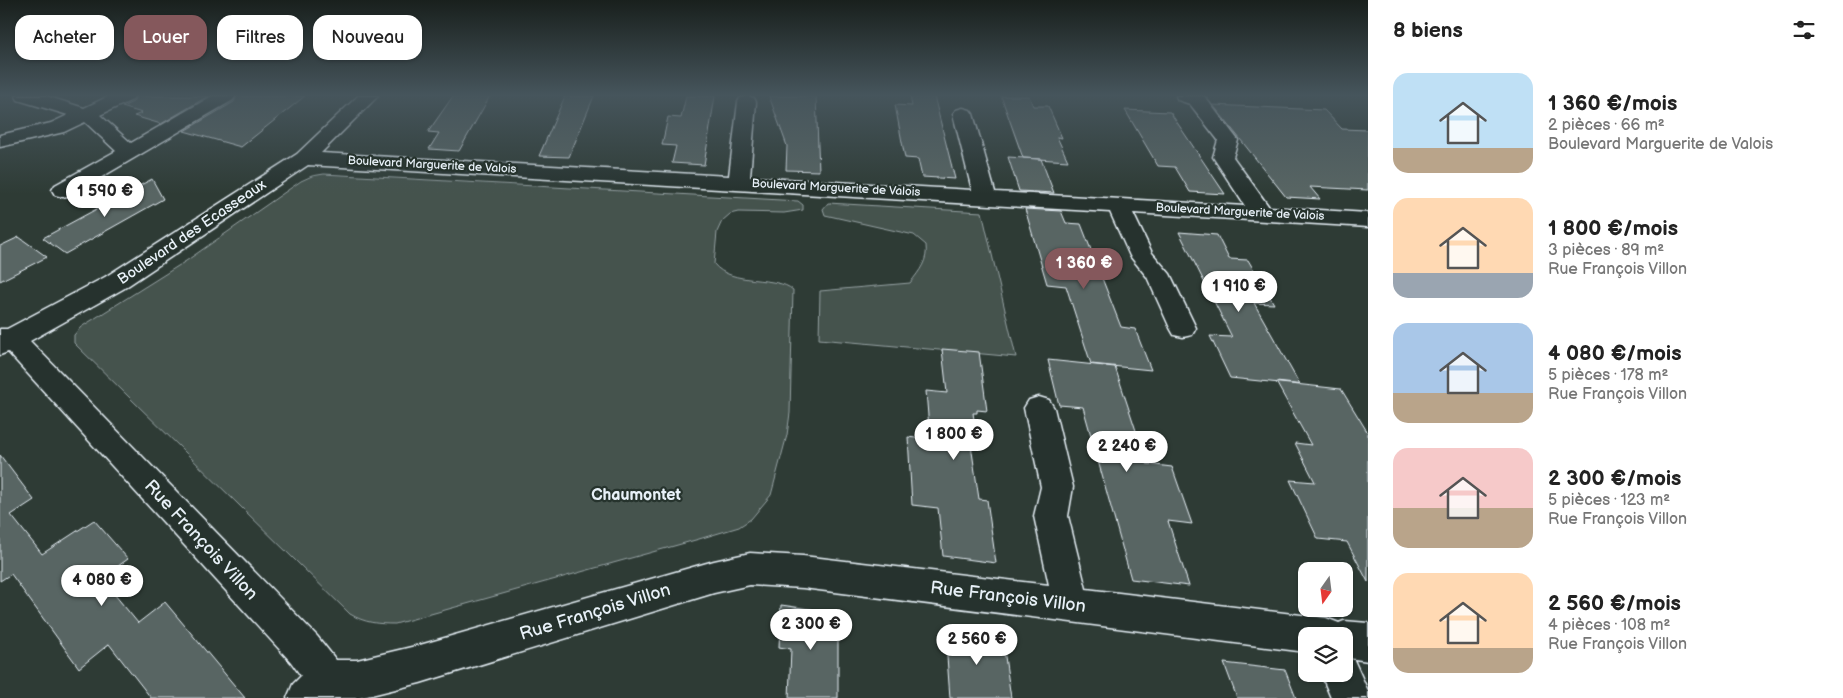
<!DOCTYPE html>
<html lang="fr">
<head>
<meta charset="utf-8">
<style>
	:root { --surface:#fff; --page:#f2f2f2; --text:#222; --muted:#767676; --accent:#85585c }
	body { margin:0; font-family:"Balsamiq Sans",sans-serif; background:var(--page); color:var(--text); height:100vh; display:flex; flex-direction:column; font-size:19px; white-space:nowrap }
	* { box-sizing:border-box; margin:0 }
	p { font-size:16px; color:var(--muted) }
	.icon { flex:none; width:28px; height:28px; fill:none; stroke:currentColor; stroke-width:2; stroke-linecap:round; stroke-linejoin:round }
	.map { position:relative; flex:1; overflow:hidden }
	.panel { display:flex; flex-direction:column; background:var(--surface); width:475px }
	.panel>* { flex:none }
	.top-card { position:absolute; left:15px; top:15px; width:475px; height:45px; display:flex; gap:10px }
	.needle { width:32px; rotate:194deg }
	.tools { position:absolute; left:1298px; top:562px; display:grid; gap:10px }
	.tools a { display:grid; place-items:center; width:55px; height:55px; border-radius:10px; background:var(--surface); box-shadow:0 1px 4px #0004; font-size:25px }
	.price { position:absolute; translate:-50% -42px; padding:0 11px; border-radius:18px; background:#fff; color:#222; font-size:16px; line-height:32px; filter:drop-shadow(0 1px 2px #0008) }
	.price::after { content:''; position:absolute; left:50%; top:30px; width:15px; height:11px; margin-left:-8px; background:inherit; clip-path:polygon(0 0,100% 0,50% 100%) }
	.price.active { background:var(--accent); color:#fff }
	ul { padding:0; list-style:none }
	li { display:flex; align-items:center; gap:15px; height:125px; padding:0 25px }
	li span { display:grid; place-items:center; flex:none; width:140px; height:100px; border-radius:15px; color:#555 }
	li>.icon { margin-inline-start:auto }
	span .icon { width:60px; height:60px; fill:#fffc; stroke-width:1 }
	li b { font-size:21px }
	h2 { display:flex; justify-content:space-between; align-items:center; height:60px; padding:0 25px; font-size:21px }
	.pill { padding:0 18px; border-radius:15px; background:var(--surface); box-shadow:0 1px 4px #0004; font-size:18px; line-height:45px }
	.pill.active { background:var(--accent); color:#fff }
	main { display:flex; flex:1; min-height:0 }
	.map>svg:first-child { display:block }
	.green { fill:#45524e; stroke:#96a2a3 }
	.building { fill:#596563; stroke:#e8f1f8 }
	.lines { fill:none; stroke-linecap:round; stroke-linejoin:round }
	.minor-casing { stroke:#e8f1f8; stroke-width:3 }
	.minor { fill:#26332d; fill-rule:evenodd }
	.labels { text-anchor:middle; dominant-baseline:central; stroke-width:4.5; stroke-linejoin:round; paint-order:stroke }
	.far-street-label { font-size:12px; fill:#e8f1f8; stroke:#26332d }
	.street-label { font-size:15px; fill:#e8f1f8; stroke:#26332d }
	.neighbourhood-label { font-size:16px; font-weight:bold; fill:#e8f1f8; stroke:#26332d }
	.near-street-label { font-size:18px; fill:#e8f1f8; stroke:#26332d }
</style>
</head>
<body>
<main>
<div class="map">
<svg width="1368" height="698" viewBox="0 0 1368 698">
	<rect width="100%" height="100%" fill="#2e3b35"/>
	<filter id="ink" filterUnits="userSpaceOnUse"><feTurbulence type="fractalNoise" baseFrequency=".02" numOctaves="2"/><feDisplacementMap in="SourceGraphic" scale="10" xChannelSelector="R" yChannelSelector="G"/><feConvolveMatrix kernelMatrix="1 2 1 2 8 2 1 2 1" color-interpolation-filters="sRGB"/></filter>
	<g filter="url(#ink)">
		<path class="green" d="M 324,174 L 798,201 L 803,205 L 803,210 L 784,213 L 738,212 L 730,214 L 722,221 L 717,232 L 714,264 C 731,286 777,275 793,290 L 790,413 L 787,435 L 771,495 L 751,519 L 739,527 L 699,539 L 395,624 C 378,624 365,623 350,614 L 74,343 L 74,335 L 81,327 L 186,261 L 301,181 L 312,176 Z
			M 828,203 L 982,212 L 1016,357 L 819,339 L 820,291 L 910,283 C 920,270 928,261 926,245 L 914,235 L 825,215 L 823,209 Z"/>
		<path class="building" d="M 136,96 L 208,96 L 161,124 L 134,116 L 142,113 L 122,107 L 133,102 Z
			M 237,96 L 305,96 L 241,147 L 184,131 L 234,102 Z
			M 453,96 L 490,96 L 459,151 L 429,149 L 439,133 L 428,132 Z
			M 565,96 L 594,96 L 569,157 L 539,156 Z
			M 686,96 L 715,96 L 704,165 L 672,163 L 676,146 L 662,145 L 668,117 L 681,118 Z
			M 769,96 L 816,96 L 819,171 L 786,170 L 787,146 Z
			M 910,96 L 934,96 L 955,179 L 922,177 L 918,159 L 905,158 L 895,105 L 912,106 Z
			M 1001,96 L 1029,96 L 1033,106 L 1048,106 L 1062,138 L 1057,137 L 1068,161 L 1023,158 Z
			M 1213,105 L 1324,110 L 1342,129 L 1368,130 L 1368,190 L 1310,187 L 1320,199 L 1286,197 Z
			M 1125,110 L 1170,112 L 1225,194 L 1190,192 L 1175,167 L 1158,166 Z
			M 1008,157 L 1041,159 L 1054,193 L 1019,191 Z
			M 152,179 L 163,199 L 65,254 L 43,238 Z
			M 1025,209 L 1061,211 L 1066,223 L 1081,224 L 1121,327 L 1135,329 L 1151,370 L 1091,364 L 1066,286 L 1047,284 Z
			M 1179,232 L 1217,235 L 1229,259 L 1248,260 L 1274,304 L 1254,303 L 1300,385 L 1230,378 L 1210,336 L 1232,337 Z
			M 19,237 L 47,257 L 0,281 L 0,246 Z
			M 942,349 L 979,352 L 987,411 L 977,410 L 977,413 L 973,413 L 978,445 L 971,445 L 979,499 L 987,500 L 996,563 L 943,556 L 938,508 L 912,505 L 908,437 L 930,440 L 926,391 L 947,393 Z
			M 1048,360 L 1115,367 L 1147,464 L 1172,467 L 1192,524 L 1168,521 L 1189,586 L 1131,579 L 1083,407 L 1059,405 Z
			M 1276,382 L 1341,389 L 1368,433 L 1368,582 L 1347,542 L 1318,539 L 1290,480 L 1315,482 L 1295,443 L 1311,445 Z
			M 0,455 L 34,500 L 11,515 L 42,554 L 94,520 L 128,559 L 101,578 L 138,623 L 165,602 L 245,698 L 151,698 L 109,644 L 79,668 L 11,574 L 0,581 Z
			M 781,605 L 838,613 L 838,698 L 789,698 L 791,649 L 779,647 Z
			M 945,629 L 1002,636 L 1011,698 L 950,698 Z
			M 1224,663 L 1285,670 L 1296,698 L 1237,698 Z"/>
		<g class="lines">
			<defs>
				<path id="minor" d="M 16,96 L 46,96 L 84,108 L 109,96 L 134,96 L 132,100 L 100,115 L 131,143 L 212,96 L 235,96 L 233,100 L 71,195 L 63,197 L 55,195 L 52,190 L 55,185 L 116,151 L 85,122 L 64,132 L 0,147 L 0,135 L 51,123 L 68,115 L 18,100 Z
					M 358,96 L 378,96 L 321,153 L 729,176 L 738,102 L 740,98 L 747,96 L 754,98 L 756,102 L 750,177 L 972,190 L 953,114 L 956,110 L 963,108 L 970,110 L 973,114 L 995,192 L 1245,206 L 1213,157 L 1218,140 L 1190,104 L 1178,100 L 1176,96 L 1204,96 L 1238,140 L 1233,157 L 1269,207 L 1368,213 L 1368,227 L 1133,213 L 1152,253 L 1170,274 L 1196,328 L 1192,335 L 1183,337 L 1174,335 L 1170,328 L 1147,277 L 1130,256 L 1110,212 L 308,165 L 123,289 L 30,341 L 317,636 L 336,660 L 357,660 L 420,645 L 714,561 L 750,553 L 803,556 L 1049,585 L 1034,516 L 1041,487 L 1024,408 L 1029,400 L 1039,397 L 1049,400 L 1054,408 L 1073,487 L 1068,516 L 1086,589 L 1326,618 L 1339,623 L 1344,621 L 1368,623 L 1368,661 L 1348,658 L 1354,660 L 1368,691 L 1368,698 L 1331,698 L 1321,674 L 1344,674 L 1344,636 L 1306,636 L 1306,652 L 803,588 L 750,585 L 714,593 L 420,683 L 359,698 L 287,698 L 293,684 L 301,676 L 291,662 L 8,352 L 0,355 L 0,329 L 7,329 L 105,277 L 297,154 Z"/>
			</defs>
			<use href="#minor" class="minor-casing"/>
			<use href="#minor" class="minor"/>
		</g>
	</g>
	<linearGradient id="sky" x2="0" y2="1"><stop stop-color="#19201d"/><stop offset="0.49" stop-color="#46555c"/><stop offset="1" stop-color="#46555c" stop-opacity="0"/></linearGradient>
	<rect width="1368" height="194" fill="url(#sky)"/>
	<g class="labels">
		<g class="far-street-label">
			<text transform="translate(432 165) rotate(3)">Boulevard Marguerite de Valois</text>
			<text transform="translate(836 188) rotate(3)">Boulevard Marguerite de Valois</text>
			<text transform="translate(1240 212) rotate(3)">Boulevard Marguerite de Valois</text>
		</g>
		<g class="street-label">
			<text transform="translate(192 232) rotate(-34)">Boulevard des Ecasseaux</text>
		</g>
		<g class="neighbourhood-label">
			<text x="636" y="495">Chaumontet</text>
		</g>
		<g class="near-street-label">
			<text transform="translate(201 540) rotate(47)">Rue François Villon</text>
			<text transform="translate(1008 597) rotate(7)">Rue François Villon</text>
			<text transform="translate(595 612) rotate(-17)">Rue François Villon</text>
		</g>
	</g>
</svg>
<div class="tools">
<a><svg class="needle" viewBox="-14 -14 28 28"><path d="M0-13l5 13h-10z" fill="#e53935"/><path d="M0 13l5-13h-10z" fill="#767676"/></svg></a>
<a><svg class="icon" aria-label="layers" viewBox="0 0 24 24"><path d="M12 4l9 5-9 5-9-5zM3 14l9 5 9-5"/></svg></a>
</div>
<b class="price" style="left:105px;top:218px">1 590 €</b>
<b class="price active" style="left:1084px;top:290px">1 360 €</b>
<b class="price" style="left:1239px;top:313px">1 910 €</b>
<b class="price" style="left:954px;top:461px">1 800 €</b>
<b class="price" style="left:1127px;top:473px">2 240 €</b>
<b class="price" style="left:102px;top:607px">4 080 €</b>
<b class="price" style="left:811px;top:651px">2 300 €</b>
<b class="price" style="left:977px;top:666px">2 560 €</b>
<div class="top-card">
<a class="pill">Acheter</a>
<a class="pill active">Louer</a>
<a class="pill">Filtres</a>
<a class="pill">Nouveau</a>
</div>
</div>
<section class="panel">
<h2>8 biens<svg class="icon" aria-label="filters" viewBox="0 0 24 24"><path d="M4 7h16M4 17h16"/><circle cx="9" cy="7" r="2"/><circle cx="15" cy="17" r="2"/></svg></h2>
<ul>
<li><span style="background:linear-gradient(#bfe0f5 75%,#b9a48a 0)"><svg class="icon" aria-label="home" viewBox="0 0 24 24"><path d="M3 11l9-7 9 7M6 9v11h12V9"/></svg></span><div><b>1 360 €/mois</b><p>2 pièces · 66 m²</p><p>Boulevard Marguerite de Valois</p></div></li>
<li><span style="background:linear-gradient(#ffd9b3 75%,#9aa5b1 0)"><svg class="icon" aria-label="home" viewBox="0 0 24 24"><path d="M3 11l9-7 9 7M6 9v11h12V9"/></svg></span><div><b>1 800 €/mois</b><p>3 pièces · 89 m²</p><p>Rue François Villon</p></div></li>
<li><span style="background:linear-gradient(#a9c7e8 70%,#b9a48a 0)"><svg class="icon" aria-label="home" viewBox="0 0 24 24"><path d="M3 11l9-7 9 7M6 9v11h12V9"/></svg></span><div><b>4 080 €/mois</b><p>5 pièces · 178 m²</p><p>Rue François Villon</p></div></li>
<li><span style="background:linear-gradient(#f6c9c9 60%,#b9a48a 0)"><svg class="icon" aria-label="home" viewBox="0 0 24 24"><path d="M3 11l9-7 9 7M6 9v11h12V9"/></svg></span><div><b>2 300 €/mois</b><p>5 pièces · 123 m²</p><p>Rue François Villon</p></div></li>
<li><span style="background:linear-gradient(#ffd9b3 75%,#b9a48a 0)"><svg class="icon" aria-label="home" viewBox="0 0 24 24"><path d="M3 11l9-7 9 7M6 9v11h12V9"/></svg></span><div><b>2 560 €/mois</b><p>4 pièces · 108 m²</p><p>Rue François Villon</p></div></li>
</ul>
</section>
</main>
</body>
</html>
